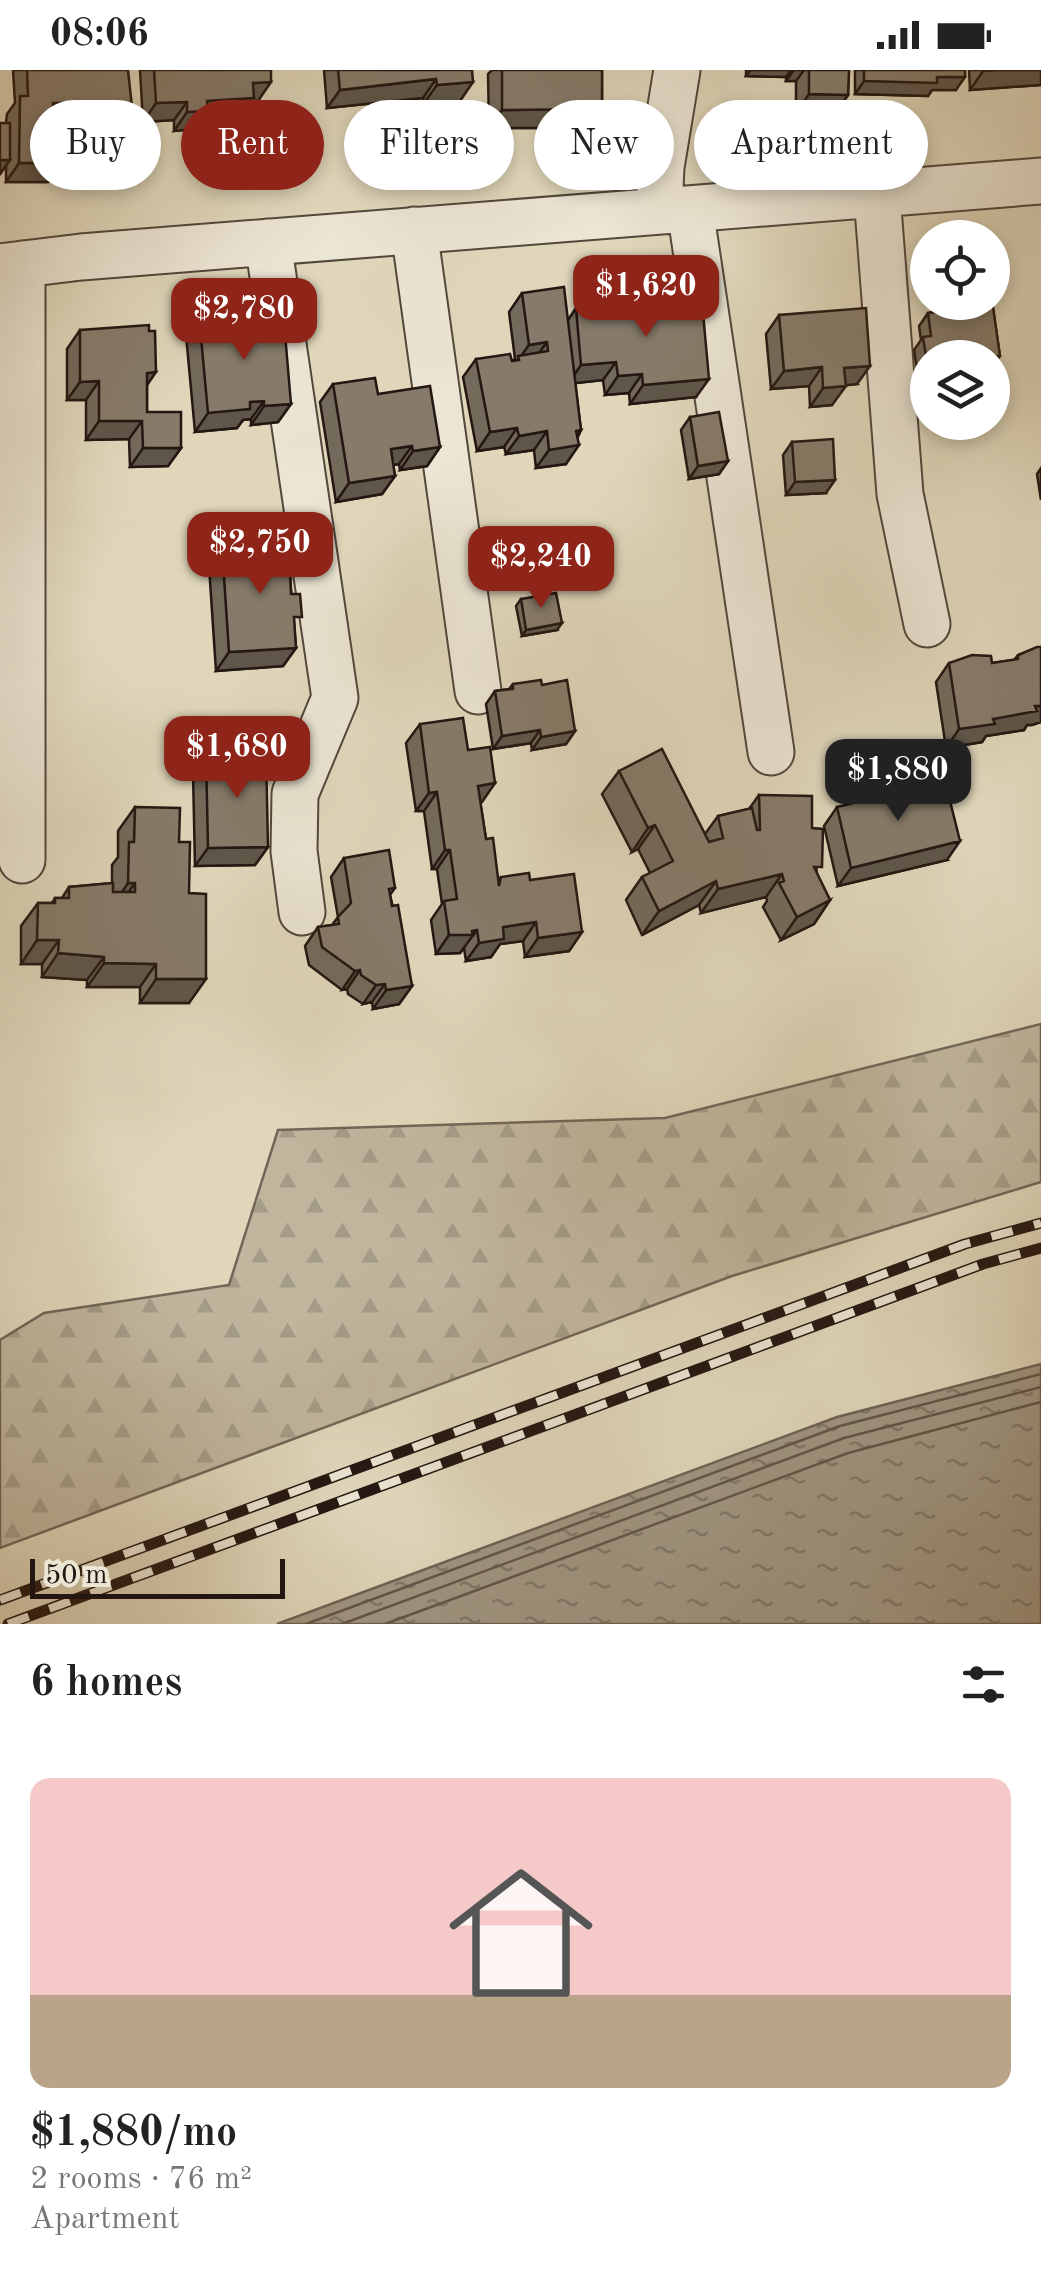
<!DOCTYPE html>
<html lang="en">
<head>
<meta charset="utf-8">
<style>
	:root { --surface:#fff; --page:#f2f2f2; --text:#222; --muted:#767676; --accent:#8f2418 }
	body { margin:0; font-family:"Old Standard TT",serif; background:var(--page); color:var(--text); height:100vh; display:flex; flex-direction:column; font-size:38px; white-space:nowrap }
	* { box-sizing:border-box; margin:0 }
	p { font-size:32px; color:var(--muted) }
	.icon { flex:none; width:55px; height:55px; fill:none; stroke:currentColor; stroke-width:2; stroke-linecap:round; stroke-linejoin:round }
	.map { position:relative; height:1554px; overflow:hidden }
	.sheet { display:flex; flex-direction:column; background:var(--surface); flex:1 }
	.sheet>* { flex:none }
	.guide { position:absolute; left:30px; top:30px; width:982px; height:90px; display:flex; gap:20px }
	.controls { position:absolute; left:910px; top:150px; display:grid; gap:20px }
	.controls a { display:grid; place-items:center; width:100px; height:100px; border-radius:50%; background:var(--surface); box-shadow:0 5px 15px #0003; font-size:50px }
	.scale { position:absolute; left:30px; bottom:25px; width:255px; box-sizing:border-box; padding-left:10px; border:5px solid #241712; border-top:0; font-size:28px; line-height:35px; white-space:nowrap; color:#241712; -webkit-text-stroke:8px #ebe5d3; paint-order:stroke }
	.price { position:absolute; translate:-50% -85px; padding:0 22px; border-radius:20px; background:var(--accent); color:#fff; font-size:32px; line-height:65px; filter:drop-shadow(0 2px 5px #0008) }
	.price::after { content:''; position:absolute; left:50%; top:60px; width:30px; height:22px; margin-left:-15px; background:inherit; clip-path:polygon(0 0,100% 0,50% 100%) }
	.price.on { background:#222; color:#fff }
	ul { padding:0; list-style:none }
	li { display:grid; align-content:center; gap:20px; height:530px; padding:0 30px }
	li span { display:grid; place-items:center; height:310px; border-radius:20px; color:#555 }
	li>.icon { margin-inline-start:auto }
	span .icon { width:180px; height:180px; fill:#fffc; stroke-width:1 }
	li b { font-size:42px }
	h2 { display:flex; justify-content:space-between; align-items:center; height:120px; padding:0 30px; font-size:42px }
	.tag { padding:0 35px; border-radius:45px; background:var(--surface); box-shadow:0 5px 15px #0003; font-size:35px; line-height:90px }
	.tag.on { background:var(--accent); color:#fff }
	.status { display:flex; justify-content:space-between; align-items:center; height:70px; padding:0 50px; background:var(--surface); direction:ltr }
	.status svg { height:28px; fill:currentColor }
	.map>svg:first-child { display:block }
	.forest { fill:url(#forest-firs); stroke:#726658; stroke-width:2.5 }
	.water { fill:url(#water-ripples); stroke:#6e6355; stroke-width:2.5 }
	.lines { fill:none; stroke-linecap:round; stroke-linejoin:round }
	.shore { stroke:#62564a; stroke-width:2.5 }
	.minor-casing { stroke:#53473c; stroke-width:49 }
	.minor { stroke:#ebe5d3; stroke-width:45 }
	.rail-casing { stroke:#241712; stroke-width:11 }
	.rail { stroke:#ebe5d3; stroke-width:8; stroke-dasharray:22; stroke-linecap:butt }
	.wall { fill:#736a5b; stroke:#241712; stroke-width:2.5 }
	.shaded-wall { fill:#5e564a; stroke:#241712; stroke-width:2.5 }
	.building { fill:#867b6a; stroke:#241712; stroke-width:2.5 }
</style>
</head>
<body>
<div class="status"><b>08:06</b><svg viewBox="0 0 49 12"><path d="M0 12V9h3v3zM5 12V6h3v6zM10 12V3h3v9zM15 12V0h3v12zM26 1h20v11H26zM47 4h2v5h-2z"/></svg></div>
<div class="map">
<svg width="1041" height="1554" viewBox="0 0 1041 1554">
	<defs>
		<pattern id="forest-firs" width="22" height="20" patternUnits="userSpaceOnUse" patternTransform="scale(2.5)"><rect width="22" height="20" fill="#c0b69e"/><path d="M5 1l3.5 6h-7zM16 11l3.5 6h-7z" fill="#a59c87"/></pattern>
		<pattern id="water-ripples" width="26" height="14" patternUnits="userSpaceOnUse" patternTransform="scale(2.5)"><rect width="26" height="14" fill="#a09682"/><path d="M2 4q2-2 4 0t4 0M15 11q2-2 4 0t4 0" fill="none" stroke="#827969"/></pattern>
	</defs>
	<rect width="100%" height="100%" fill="#e0d7bb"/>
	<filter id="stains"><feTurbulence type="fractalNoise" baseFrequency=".002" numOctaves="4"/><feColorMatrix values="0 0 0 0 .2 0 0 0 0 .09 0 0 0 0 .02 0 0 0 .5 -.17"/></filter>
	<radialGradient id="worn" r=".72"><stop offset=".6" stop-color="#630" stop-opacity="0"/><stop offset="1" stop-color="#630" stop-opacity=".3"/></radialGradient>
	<path class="forest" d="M 1041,954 L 1041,1112 L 732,1206 L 0,1478 L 0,1270 L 44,1243 L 229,1215 L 278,1060 L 665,1048 Z"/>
	<path class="water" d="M 1041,1294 L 1041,1554 L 277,1554 L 837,1347 Z"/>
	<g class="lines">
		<path class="shore" d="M 306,1554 L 840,1356 L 1041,1304
			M 342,1554 L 844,1368 L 1041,1317
			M 385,1554 L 848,1383 L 1041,1332"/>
		<defs>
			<path id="minor" d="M 877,125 L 900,424 L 927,554
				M 690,139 L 771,682
				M 659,140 L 661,97 L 677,0
				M 414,160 L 478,621
				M 268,172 L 335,628 L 295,724 L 294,781 L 302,842
				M 22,194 L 22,790
				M 0,197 L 81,187 L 1041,111"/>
		</defs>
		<use href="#minor" class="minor-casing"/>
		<use href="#minor" class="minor"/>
		<defs>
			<path id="rail" d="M 0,1530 L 965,1174 L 1041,1153
				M 8,1554 L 983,1194 L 1041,1178"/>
		</defs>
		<use href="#rail" class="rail-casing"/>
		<use href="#rail" class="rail"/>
	</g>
	<path class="wall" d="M 13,0 L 128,0 L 119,55 L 74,58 L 74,52 L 53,52 L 61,93 L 48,112 L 6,112 L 6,95 L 0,104 L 7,44 L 15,33 Z
		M 140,0 L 271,0 L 258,31 L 252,31 L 241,47 L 202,49 L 195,59 L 174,61 L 174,50 L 143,52 Z
		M 324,0 L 472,0 L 460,31 L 424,33 L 423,28 L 327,38 Z
		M 492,0 L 602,0 L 602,39 L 589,58 L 489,58 L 488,4 Z
		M 746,0 L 849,0 L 848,25 L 835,44 L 796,43 L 796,11 L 786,11 L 786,7 L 746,6 Z
		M 855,0 L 965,0 L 956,20 L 932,20 L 928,26 L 855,24 Z
		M 969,0 L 1041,0 L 1041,15 L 970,20 Z
		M 522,223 L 568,250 L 576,238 L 611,235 L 614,230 L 638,239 L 652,238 L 656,232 L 696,327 L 630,334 L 629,323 L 605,325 L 603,310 L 575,313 L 581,360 L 566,394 L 536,398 L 534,380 L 506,384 L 504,377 L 477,381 L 463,307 L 476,289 L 512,291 L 515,289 L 509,242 Z
		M 953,232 L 992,232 L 1000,286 L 992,297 L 992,288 L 928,288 L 928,309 L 924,310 L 923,305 L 918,306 L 914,280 L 921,270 L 919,256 L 928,243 L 949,240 Z
		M 779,245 L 857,314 L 845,315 L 832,335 L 810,337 L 809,316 L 771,319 L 766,264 Z
		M 199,246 L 251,258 L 291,334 L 278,352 L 251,355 L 251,349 L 243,350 L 237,358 L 195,362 L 186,265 Z
		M 80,260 L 147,315 L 147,342 L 181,378 L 168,396 L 130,397 L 129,369 L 86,370 L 86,330 L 67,330 L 67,279 Z
		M 333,314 L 378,324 L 440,377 L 427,396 L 400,400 L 399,394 L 393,395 L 395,406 L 382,424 L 336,432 L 320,332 Z
		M 690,347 L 728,391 L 719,404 L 689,409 L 681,360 Z
		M 792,372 L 826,423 L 786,425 L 783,385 Z
		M 1041,398 L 1041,430 L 1037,404 Z
		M 222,477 L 293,502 L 290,507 L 296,578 L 283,596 L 216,601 L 209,496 Z
		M 521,529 L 557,560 L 522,566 L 516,536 Z
		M 1041,577 L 1041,652 L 1032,655 L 1027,655 L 1024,660 L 986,666 L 982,672 L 946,678 L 936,612 L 949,593 L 992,593 L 1014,590 L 1018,585 Z
		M 513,614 L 542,615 L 575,661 L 566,674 L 532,680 L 531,673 L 493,679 L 486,634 L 495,621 L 509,619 Z
		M 420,654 L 468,680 L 495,713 L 480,732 L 486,769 L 499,810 L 501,807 L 530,810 L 582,862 L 569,881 L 525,887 L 523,871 L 500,874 L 491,887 L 466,891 L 464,878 L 460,883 L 436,884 L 431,850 L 442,834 L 437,799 L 432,799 L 424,741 L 416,741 L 406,673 Z
		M 206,685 L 268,777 L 255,795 L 195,796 L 193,703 Z
		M 619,701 L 705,764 L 718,746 L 749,739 L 759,725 L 812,758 L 817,804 L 830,830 L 814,854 L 781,870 L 763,837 L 767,831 L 766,827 L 701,843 L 699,835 L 642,865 L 626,830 L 642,807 L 650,803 L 638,779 L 632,782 L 602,724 Z
		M 135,737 L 179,772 L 189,933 L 140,933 L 140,917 L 87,917 L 87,910 L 42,907 L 42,894 L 21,894 L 21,856 L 38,833 L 52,833 L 55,828 L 62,828 L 69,817 L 112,813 L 112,795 L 118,787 L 118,761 Z
		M 837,737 L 947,790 L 838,816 L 824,756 Z
		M 344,788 L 395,818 L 390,825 L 412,916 L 399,934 L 373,939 L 372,932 L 363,934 L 348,924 L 347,919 L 342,920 L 309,895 L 305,876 L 318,857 L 332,855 L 338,847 L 331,807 Z"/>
	<path class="shaded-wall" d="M 751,0 L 791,0 L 786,7 L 746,6 Z
		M 794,0 L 804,0 L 796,11 L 786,11 Z
		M 1001,0 L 1041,0 L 1041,15 L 970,20 L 983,1 Z
		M 937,7 L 965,7 L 956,20 L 932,20 L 928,26 L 855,24 L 864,11 Z
		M 436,9 L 423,28 L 327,38 L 340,20 Z
		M 271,12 L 258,31 L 252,31 L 241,47 L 202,49 L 195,59 L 174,61 L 187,42 L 207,31 L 253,13 Z
		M 473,12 L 460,31 L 424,33 L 437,15 Z
		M 809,24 L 848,25 L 835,44 L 796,43 Z
		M 187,32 L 174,50 L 143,52 L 156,33 Z
		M 53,33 L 87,33 L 74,52 L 40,52 Z
		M 132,37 L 119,55 L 74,58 L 87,40 Z
		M 602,39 L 589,58 L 489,58 L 502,40 Z
		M 0,90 L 10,90 L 0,104 Z
		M 19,93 L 61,93 L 48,112 L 6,112 Z
		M 547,272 L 534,290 L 516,293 L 529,275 Z
		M 616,292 L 603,310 L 568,314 L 581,295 Z
		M 928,293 L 928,299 L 923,305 L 918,306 Z
		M 870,296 L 857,314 L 831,317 L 844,298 Z
		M 822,297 L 809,316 L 771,319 L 784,301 Z
		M 156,302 L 143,321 L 147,303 Z
		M 642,304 L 629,323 L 605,325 L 618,306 Z
		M 709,309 L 696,327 L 630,334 L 643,315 Z
		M 99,311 L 86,330 L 67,330 L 80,312 Z
		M 846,316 L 832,335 L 810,337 L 823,318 Z
		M 264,331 L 251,349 L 243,350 L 237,358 L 195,362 L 208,343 L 250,332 Z
		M 291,334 L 278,352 L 251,355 L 264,336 Z
		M 99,351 L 142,351 L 129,369 L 86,370 Z
		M 517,358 L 504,377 L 477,381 L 490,362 Z
		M 581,360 L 570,376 L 579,375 L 566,394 L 536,398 L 549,380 L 576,361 Z
		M 547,361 L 534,380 L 506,384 L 519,366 Z
		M 412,376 L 399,394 L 378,398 L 391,379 Z
		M 440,377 L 427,396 L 400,400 L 413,381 Z
		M 143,378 L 181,378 L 168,396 L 130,397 Z
		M 728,391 L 719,404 L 689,409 L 698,396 Z
		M 395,406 L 382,424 L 336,432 L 349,413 Z
		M 835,410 L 826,423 L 786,425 L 795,412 Z
		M 562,553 L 557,560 L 522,566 L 526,560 Z
		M 296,578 L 283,596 L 216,601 L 229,582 Z
		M 1035,636 L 1041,636 L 1041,652 L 1032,655 L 1027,655 L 1024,660 L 986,666 L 982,672 L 946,678 L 959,659 Z
		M 540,660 L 531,673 L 493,679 L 502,666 Z
		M 575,661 L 566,674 L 532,680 L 541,667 Z
		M 495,713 L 482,732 L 465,735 L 478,716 Z
		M 437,722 L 424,741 L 416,741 L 429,723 Z
		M 655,755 L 638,779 L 632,782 L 648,758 Z
		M 960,771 L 947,790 L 838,816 L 851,798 Z
		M 268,777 L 255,795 L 195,796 L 208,778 Z
		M 445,780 L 450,780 L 437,799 L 432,799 Z
		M 782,804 L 766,827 L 701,843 L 718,819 Z
		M 716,811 L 699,835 L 642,865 L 659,841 Z
		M 128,813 L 135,813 L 118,837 L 112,837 Z
		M 830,830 L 814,854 L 781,870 L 797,847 Z
		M 536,852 L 523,871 L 500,874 L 491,887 L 466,891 L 479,873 L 503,857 Z
		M 477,860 L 460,883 L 436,884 L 449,865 Z
		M 582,862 L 569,881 L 525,887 L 538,868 Z
		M 37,870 L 59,870 L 42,894 L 21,894 Z
		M 58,883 L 104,887 L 87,910 L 42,907 Z
		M 104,893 L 156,894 L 140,917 L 87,917 Z
		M 360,900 L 347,919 L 342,920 L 355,901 Z
		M 156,909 L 206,909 L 189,933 L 140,933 Z
		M 385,914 L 372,932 L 363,934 L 376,915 Z
		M 412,916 L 399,934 L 373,939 L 386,920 Z"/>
	<path class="building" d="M 27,0 L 128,0 L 132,37 L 87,40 L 87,33 L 53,33 L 53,55 L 61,55 L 61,93 L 19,93 L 20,26 L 28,26 Z
		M 154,0 L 271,0 L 271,12 L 253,13 L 254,28 L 207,31 L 208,41 L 187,42 L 187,32 L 156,33 Z
		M 338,0 L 472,0 L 473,12 L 437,15 L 436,9 L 340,20 Z
		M 502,0 L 602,0 L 602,39 L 502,40 Z
		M 809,0 L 849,0 L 848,25 L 809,24 Z
		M 864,0 L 965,0 L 965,7 L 937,7 L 937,13 L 864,11 Z
		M 0,53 L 10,53 L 10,90 L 0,90 Z
		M 564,217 L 581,360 L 576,361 L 579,375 L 549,380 L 547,361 L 519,366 L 517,358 L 490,362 L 476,289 L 510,284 L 512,291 L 519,290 L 518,286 L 548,281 L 547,272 L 529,275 L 522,223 Z
		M 637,228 L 638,239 L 657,237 L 656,232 L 695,229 L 696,233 L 702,232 L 709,309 L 643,315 L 642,304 L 618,306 L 616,292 L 581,295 L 576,238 L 614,234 L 614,230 Z
		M 992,230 L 1000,286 L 928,288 L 927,293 L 923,267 L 931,266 L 928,243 L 959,239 L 959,232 L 992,232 Z
		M 866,238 L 870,296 L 844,298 L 846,316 L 823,318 L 822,297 L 784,301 L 779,245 Z
		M 249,242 L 251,258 L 255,254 L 284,252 L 291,334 L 264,336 L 264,331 L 250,332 L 250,339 L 208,343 L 199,246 Z
		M 149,255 L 149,261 L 155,261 L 156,302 L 147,303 L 147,342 L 181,342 L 181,378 L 143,378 L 142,351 L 99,351 L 99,311 L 80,312 L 80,260 Z
		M 375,308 L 378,324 L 430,316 L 440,377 L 413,381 L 412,376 L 391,379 L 395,406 L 349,413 L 333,314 Z
		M 719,342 L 728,391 L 698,396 L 690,347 Z
		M 833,369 L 835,410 L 795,412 L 792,372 Z
		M 291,472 L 293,502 L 290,502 L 291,524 L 300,524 L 302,547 L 294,547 L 296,578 L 229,582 L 222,477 Z
		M 556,523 L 562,553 L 526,560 L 521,529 Z
		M 1037,577 L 1041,577 L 1041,636 L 1035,636 L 1037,641 L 993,649 L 995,654 L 959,659 L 949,593 L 972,585 L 991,586 L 992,593 L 1018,589 L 1018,585 Z
		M 541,610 L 542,615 L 567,610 L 575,661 L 541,667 L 540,660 L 502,666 L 495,621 L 513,619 L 513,614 Z
		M 463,648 L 468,680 L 490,677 L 495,713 L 478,716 L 486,769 L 493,768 L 499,816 L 501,807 L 529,803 L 530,810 L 574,804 L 582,862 L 538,868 L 536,852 L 503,857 L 504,869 L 479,873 L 477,860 L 472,861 L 473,865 L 449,865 L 444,831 L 457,829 L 450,780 L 445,780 L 437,722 L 429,723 L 420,654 Z
		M 662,679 L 709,772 L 723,768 L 718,746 L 752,738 L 757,760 L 760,760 L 759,725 L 812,726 L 812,758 L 823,759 L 822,797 L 814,797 L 830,830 L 797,847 L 779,813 L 784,811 L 782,804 L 718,819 L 716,811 L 659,841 L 642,807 L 673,791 L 655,755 L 648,758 L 619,701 Z
		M 266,684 L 268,777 L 208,778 L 206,685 Z
		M 945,711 L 960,771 L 851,798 L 837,737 Z
		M 135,737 L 180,738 L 179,772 L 190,772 L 189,823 L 206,824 L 206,909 L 156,909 L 156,894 L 104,893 L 104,887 L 58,883 L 59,870 L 37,870 L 38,833 L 55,833 L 55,828 L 69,828 L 69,817 L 113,813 L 113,822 L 135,822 L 135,813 L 128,813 L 129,772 L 134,772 Z
		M 389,780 L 395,818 L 389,819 L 392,836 L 398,835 L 412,916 L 386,920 L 385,914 L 376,915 L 361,905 L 360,900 L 355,901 L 322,877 L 318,857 L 339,854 L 338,847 L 351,833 L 344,788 Z"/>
	<rect width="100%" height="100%" filter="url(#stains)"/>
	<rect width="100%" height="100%" fill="url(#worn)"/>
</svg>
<div class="controls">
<a><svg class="icon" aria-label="locate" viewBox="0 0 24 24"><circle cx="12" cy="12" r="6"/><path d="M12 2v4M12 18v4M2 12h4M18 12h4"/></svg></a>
<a><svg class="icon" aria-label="layers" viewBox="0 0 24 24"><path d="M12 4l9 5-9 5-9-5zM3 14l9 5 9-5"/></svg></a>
</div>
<div class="scale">50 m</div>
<b class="price" style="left:646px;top:270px">$1,620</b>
<b class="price" style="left:244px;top:293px">$2,780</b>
<b class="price" style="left:260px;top:527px">$2,750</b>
<b class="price" style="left:541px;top:541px">$2,240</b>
<b class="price" style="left:237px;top:731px">$1,680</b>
<b class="price on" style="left:898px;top:754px">$1,880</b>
<div class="guide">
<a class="tag">Buy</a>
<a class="tag on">Rent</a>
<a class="tag">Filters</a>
<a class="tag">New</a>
<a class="tag">Apartment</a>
</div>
</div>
<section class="sheet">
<h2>6 homes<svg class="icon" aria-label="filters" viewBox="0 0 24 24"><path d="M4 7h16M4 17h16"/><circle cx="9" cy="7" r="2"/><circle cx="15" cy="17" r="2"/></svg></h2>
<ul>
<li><span style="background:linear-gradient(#f6c9c9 70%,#b9a48a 0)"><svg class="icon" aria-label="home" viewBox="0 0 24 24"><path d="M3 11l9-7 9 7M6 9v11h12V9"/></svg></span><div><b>$1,880/mo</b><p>2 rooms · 76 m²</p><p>Apartment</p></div></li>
</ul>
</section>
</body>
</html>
